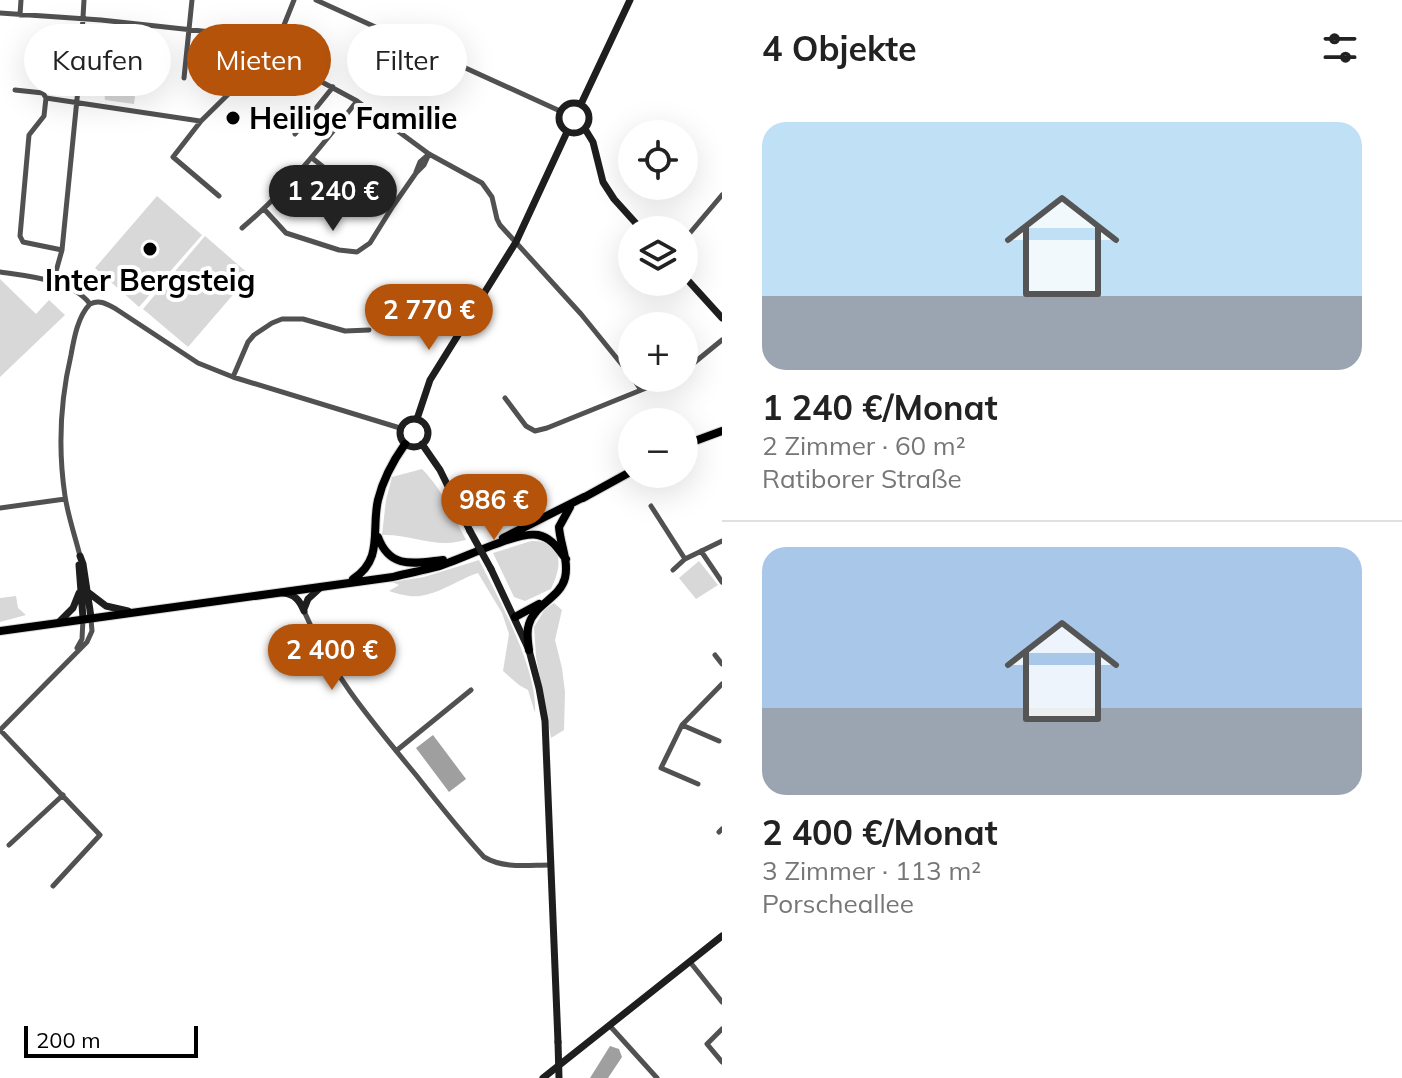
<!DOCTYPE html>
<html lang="de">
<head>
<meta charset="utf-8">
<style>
	:root { --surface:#fff; --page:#f2f2f2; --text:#222; --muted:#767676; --line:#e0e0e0; --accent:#b45309 }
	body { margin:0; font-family:Mulish,sans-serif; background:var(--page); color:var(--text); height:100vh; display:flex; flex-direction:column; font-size:30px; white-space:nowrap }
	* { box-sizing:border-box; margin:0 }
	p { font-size:26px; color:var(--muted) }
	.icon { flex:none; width:44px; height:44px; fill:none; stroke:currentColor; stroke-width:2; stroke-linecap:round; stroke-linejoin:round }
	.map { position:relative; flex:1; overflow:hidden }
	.panel { display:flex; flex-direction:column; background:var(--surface); width:680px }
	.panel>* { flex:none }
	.banner { position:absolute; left:24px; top:24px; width:578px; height:72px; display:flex; gap:16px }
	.buttons { position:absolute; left:618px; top:120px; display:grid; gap:16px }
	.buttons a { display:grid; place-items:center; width:80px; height:80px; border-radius:50%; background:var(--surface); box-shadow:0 8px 32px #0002; font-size:40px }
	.scale { position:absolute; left:24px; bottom:20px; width:174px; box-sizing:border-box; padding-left:8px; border:4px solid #000; border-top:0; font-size:22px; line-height:28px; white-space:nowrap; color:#000; -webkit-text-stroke:6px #fff; paint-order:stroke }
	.price { position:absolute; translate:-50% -68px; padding:0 18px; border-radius:28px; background:var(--accent); color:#fff; font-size:26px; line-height:52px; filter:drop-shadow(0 2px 4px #0008) }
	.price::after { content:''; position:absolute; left:50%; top:48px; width:24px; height:18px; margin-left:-12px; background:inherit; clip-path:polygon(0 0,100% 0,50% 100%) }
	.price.selected { background:#222; color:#fff }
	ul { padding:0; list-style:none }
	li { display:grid; align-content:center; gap:16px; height:424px; padding:0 40px }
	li+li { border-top:2px solid var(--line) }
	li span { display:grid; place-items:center; height:248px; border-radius:24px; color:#555 }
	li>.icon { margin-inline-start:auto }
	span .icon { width:144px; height:144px; fill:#fffc; stroke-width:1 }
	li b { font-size:34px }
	h2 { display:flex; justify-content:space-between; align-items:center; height:96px; padding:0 40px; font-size:34px }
	.pill { padding:0 28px; border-radius:36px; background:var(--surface); box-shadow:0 8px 32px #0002; font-size:28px; line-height:72px }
	.pill.selected { background:var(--accent); color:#fff }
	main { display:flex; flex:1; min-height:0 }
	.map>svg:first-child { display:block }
	.green { fill:#d8d8d8 }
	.water { fill:#9f9f9f }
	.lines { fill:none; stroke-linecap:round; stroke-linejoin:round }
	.primary-casing { stroke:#dbdbdb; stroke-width:10 }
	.street { stroke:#515151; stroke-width:5 }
	.secondary { stroke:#1e1e1e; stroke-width:7 }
	.primary { stroke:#000; stroke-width:8 }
	.secondary-bridge { stroke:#1e1e1e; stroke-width:7 }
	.poi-dot { fill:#000; stroke:#fff; stroke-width:3 }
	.labels { text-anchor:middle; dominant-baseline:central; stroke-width:8; stroke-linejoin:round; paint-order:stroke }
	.poi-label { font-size:30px; font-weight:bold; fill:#000; stroke:#fff; text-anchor:start }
</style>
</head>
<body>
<main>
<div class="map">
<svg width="722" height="1078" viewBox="0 0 722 1078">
	<rect width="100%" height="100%" fill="#fff"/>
	<path class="green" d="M 100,67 L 138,72 L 134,104 L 105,100 L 104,89 L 97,88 Z
		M 157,196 L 202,235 L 139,307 L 95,268 Z
		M 205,236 L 250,275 L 188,347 L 143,309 Z
		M 0,279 L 36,314 L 49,300 L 65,315 L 0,377 Z
		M 422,469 C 442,489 453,515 466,540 C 459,541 453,543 446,543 C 424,543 404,534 382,535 L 386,500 L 392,477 Z
		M 531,541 C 536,541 541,541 545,543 C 566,551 558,574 551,589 L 525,601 L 514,597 L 493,553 Z
		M 479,560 C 499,599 538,670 535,713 L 528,690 L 519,685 L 503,671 L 509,634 L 502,613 L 478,573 C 456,580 433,599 409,596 C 402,595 395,593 389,591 L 399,585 L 392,582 L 424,577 Z
		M 699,561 L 718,585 L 696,599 L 679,578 Z
		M 16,596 L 18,608 L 26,615 L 0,622 L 0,598 Z
		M 554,603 L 562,610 L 555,640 L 562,668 L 565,692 L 564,730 L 551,738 L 536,657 L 534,627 L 545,609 Z"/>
	<path class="water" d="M 433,735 L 466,779 L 449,792 L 416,748 Z
		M 610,1046 L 619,1049 L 622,1057 L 608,1078 L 590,1078 Z"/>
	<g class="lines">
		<defs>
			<path id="primary" d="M 684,445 L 722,431
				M 583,498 L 632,471
				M 378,537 C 390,570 415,563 443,560
				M 503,538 L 584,497
				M 353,579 C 384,559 371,530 378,500 C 383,479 393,461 405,444
				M 515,617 L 539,604
				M 0,631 L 393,577 C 407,573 422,571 436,567 C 461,560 516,531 538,535 C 552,538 558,549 566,559
				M 529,650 C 528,641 526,632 529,624 C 535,604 560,598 565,578 C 569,560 560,544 559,527 L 570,507"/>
		</defs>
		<use href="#primary" class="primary-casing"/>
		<path class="street" d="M 316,0 L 560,111
			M 0,13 L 101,20 L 211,32 L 272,55 L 357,101 L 429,154 L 482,183 L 492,197 L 497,219 L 500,225 L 581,314 L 632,377
			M 20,15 L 21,0
			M 184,78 L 192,0
			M 15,90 L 43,93 L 46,98 L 200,121
			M 46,98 L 44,116 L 29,135 L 20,236 L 23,242 L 62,250
			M 295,134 L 333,87
			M 312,158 L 347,186 L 393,206 L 416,173 L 424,165 L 429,154
			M 416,172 L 420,162 L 428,155
			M 219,196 L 173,157 L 201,121 L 262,61 L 272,55 L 294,0
			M 264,209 L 286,233 L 339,250 L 357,252 L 370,243 L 393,206
			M 242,228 C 286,191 321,147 357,101
			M 684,240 L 722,195
			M 0,272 C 28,276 72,280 90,304
			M 53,282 L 62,250 L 80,69 L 84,0
			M 90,304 C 100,299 107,304 116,309 L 198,363 L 233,377 L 400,428
			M 684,371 L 722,340
			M 233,377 L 248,342 L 254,335 L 272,323 L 282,319 L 303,319 L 345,331 L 369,330
			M 633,378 L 641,390
			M 505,398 L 526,426 L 535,431 L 547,428 L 671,378
			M 651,506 L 685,559
			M 0,508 L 65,499
			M 701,551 L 722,582
			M 80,556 C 75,536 68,516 65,496 C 58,449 60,402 71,355 C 74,338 78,316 90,304
			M 673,570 L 685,559 L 722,541
			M 304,611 C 330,673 374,724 416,775 C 438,803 460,831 484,857 C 504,869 528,865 550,865
			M 77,648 L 82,639 L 83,619
			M 715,655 L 722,664
			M 682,725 L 719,741
			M 396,751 L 471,690
			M 698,784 L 661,768 L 682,725 L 722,684
			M 719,832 L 722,829
			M 9,845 L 63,795
			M 53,886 L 100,835 L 0,730 L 87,642 L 92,631 L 91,619
			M 690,962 L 722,1002
			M 610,1026 L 657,1078
			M 722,1029 L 707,1044 L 722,1062"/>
		<path class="secondary" d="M559 118a15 15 0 1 1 30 0a15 15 0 1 1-30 0Z
			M 581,104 L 630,0
			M 585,129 L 593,142 L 603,182 L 614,199 L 642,230
			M 684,276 L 722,318
			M400 433a14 14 0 1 1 28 0a14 14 0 1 1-28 0Z
			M 417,419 L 430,380 L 516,242 L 567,132
			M 422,444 L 440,470 L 470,531
			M 80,556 L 83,564 L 91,617
			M 79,565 L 83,618
			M 491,569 L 529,650 L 539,688 L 545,721 L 558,1042
			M 89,593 L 106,606 L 128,611
			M 283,593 C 295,594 300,601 304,611
			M 304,609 L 308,599 L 320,588
			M 60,621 L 73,608 L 79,593
			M 543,1078 L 722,936"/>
		<use href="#primary" class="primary"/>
		<path class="secondary-bridge" d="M 470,531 L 491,569
			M 558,1042 L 559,1078"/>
	</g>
	<g class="poi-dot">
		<circle cx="233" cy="118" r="8"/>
		<circle cx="150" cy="249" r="8"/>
	</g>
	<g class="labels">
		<g class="poi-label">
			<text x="249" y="118">Heilige Familie</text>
			<text x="150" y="280" text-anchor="middle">Inter Bergsteig</text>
		</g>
	</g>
</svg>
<div class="buttons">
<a><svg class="icon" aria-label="locate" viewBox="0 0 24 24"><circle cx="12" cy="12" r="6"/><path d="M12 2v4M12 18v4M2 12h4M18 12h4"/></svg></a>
<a><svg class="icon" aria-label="layers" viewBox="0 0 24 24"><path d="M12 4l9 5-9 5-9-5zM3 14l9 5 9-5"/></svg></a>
<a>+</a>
<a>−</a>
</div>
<div class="scale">200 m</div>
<b class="price selected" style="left:333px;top:233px">1 240 €</b>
<b class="price" style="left:429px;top:352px">2 770 €</b>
<b class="price" style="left:494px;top:542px">986 €</b>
<b class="price" style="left:332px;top:692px">2 400 €</b>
<div class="banner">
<a class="pill">Kaufen</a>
<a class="pill selected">Mieten</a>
<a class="pill">Filter</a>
</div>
</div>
<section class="panel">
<h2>4 Objekte<svg class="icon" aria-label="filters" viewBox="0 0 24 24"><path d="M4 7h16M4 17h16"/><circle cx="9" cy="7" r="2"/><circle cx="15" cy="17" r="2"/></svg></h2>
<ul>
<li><span style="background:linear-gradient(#bfe0f5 70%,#9aa5b1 0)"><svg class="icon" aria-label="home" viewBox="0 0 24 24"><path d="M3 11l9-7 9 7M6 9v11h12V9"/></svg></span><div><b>1 240 €/Monat</b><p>2 Zimmer · 60 m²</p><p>Ratiborer Straße</p></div></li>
<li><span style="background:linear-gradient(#a9c7e8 65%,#9aa5b1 0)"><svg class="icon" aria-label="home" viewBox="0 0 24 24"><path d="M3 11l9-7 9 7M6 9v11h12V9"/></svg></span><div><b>2 400 €/Monat</b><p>3 Zimmer · 113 m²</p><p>Porscheallee</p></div></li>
</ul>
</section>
</main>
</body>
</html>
